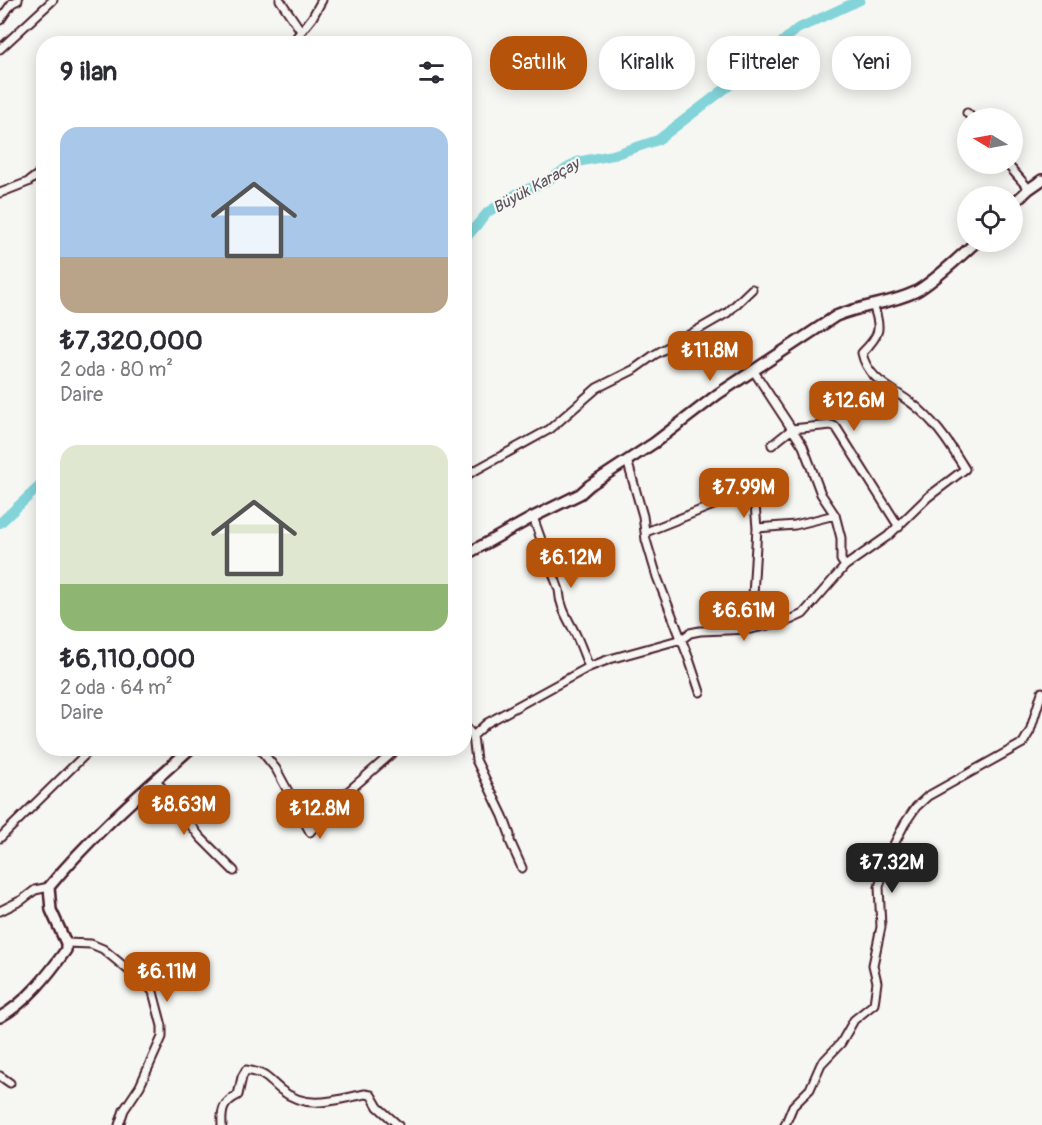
<!DOCTYPE html>
<html lang="tr">
<head>
<meta charset="utf-8">
<style>
	:root { --surface:#fff; --page:#f2f2f3; --text:#2b2b33; --muted:#7c7c81; --accent:#b45309 }
	body { margin:0; font-family:Pangolin,sans-serif; background:var(--page); color:var(--text); height:100vh; display:flex; flex-direction:column; font-size:22px; white-space:nowrap }
	* { box-sizing:border-box; margin:0 }
	p { font-size:20px; color:var(--muted) }
	.icon { flex:none; width:33px; height:33px; fill:none; stroke:currentColor; stroke-width:2; stroke-linecap:round; stroke-linejoin:round }
	.map { position:relative; flex:1; overflow:hidden }
	.side { position:absolute; left:36px; top:36px; width:436px; height:720px; display:flex; flex-direction:column; background:var(--surface); border-radius:24px; box-shadow:0 3px 15px #0003 }
	.side>* { flex:none }
	.hud { position:absolute; left:490px; top:36px; width:460px; height:54px; display:flex; gap:12px }
	.needle { width:39px; rotate:280deg }
	.tools { position:absolute; left:957px; top:108px; display:grid; gap:12px }
	.tools a { display:grid; place-items:center; width:66px; height:66px; border-radius:50%; background:var(--surface); box-shadow:0 3px 15px #0003; font-size:30px }
	.price { position:absolute; translate:-50% -51px; padding:0 14px; border-radius:12px; background:var(--accent); color:#fff; font-size:20px; line-height:39px; filter:drop-shadow(0 2px 3px #0008) }
	.price::after { content:''; position:absolute; left:50%; top:36px; width:18px; height:14px; margin-left:-9px; background:inherit; clip-path:polygon(0 0,100% 0,50% 100%) }
	.price.current { background:#222; color:#fff }
	ul { padding:0; list-style:none }
	li { display:grid; align-content:center; gap:12px; height:318px; padding:0 24px }
	li span { display:grid; place-items:center; height:186px; border-radius:18px; color:#555 }
	li>.icon { margin-inline-start:auto }
	span .icon { width:108px; height:108px; fill:#fffc; stroke-width:1 }
	li b { font-size:26px }
	h2 { display:flex; justify-content:space-between; align-items:center; height:72px; padding:0 24px; font-size:26px }
	.pill { padding:0 21px; border-radius:24px; background:var(--surface); box-shadow:0 3px 15px #0003; font-size:21px; line-height:54px }
	.pill.current { background:var(--accent); color:#fff }
	.map>svg:first-child { display:block }
	.lines { fill:none; stroke-linecap:round; stroke-linejoin:round }
	.river { stroke:#82d4d9; stroke-width:10 }
	.street-casing { stroke:#4a1f2b; stroke-width:11 }
	.secondary-casing { stroke:#4a1f2b; stroke-width:14 }
	.street { stroke:#f6f6f2; stroke-width:7 }
	.secondary { stroke:#f6f6f2; stroke-width:9 }
	.labels { text-anchor:middle; dominant-baseline:central; stroke-width:4.5; stroke-linejoin:round; paint-order:stroke }
	.water-label { font-size:16px; font-style:italic; fill:#5b555f; stroke:#f6f6f2 }
</style>
</head>
<body>
<div class="map">
<svg width="1042" height="1125" viewBox="0 0 1042 1125">
	<rect width="100%" height="100%" fill="#f6f6f2"/>
	<filter id="ink" filterUnits="userSpaceOnUse"><feTurbulence type="fractalNoise" baseFrequency=".0167" numOctaves="2"/><feDisplacementMap in="SourceGraphic" scale="12" xChannelSelector="R" yChannelSelector="G"/><feConvolveMatrix kernelMatrix="1 2 1 2 8 2 1 2 1" color-interpolation-filters="sRGB"/></filter>
	<g filter="url(#ink)">
		<g class="lines">
			<path class="river" d="M 465,239 L 488,212 L 518,193 L 545,182 L 577,162 L 613,155 L 658,140 L 756,65 L 797,29 L 860,0
				M 0,523 L 44,482"/>
			<defs>
				<path id="street" d="M 280,0 L 301,31
					M 0,20 L 12,3 L 18,0
					M 291,44 L 312,18 L 322,0
					M 0,49 L 53,0
					M 967,113 L 972,118
					M 1007,164 L 1029,189
					M 0,193 L 28,182 L 44,170
					M 753,370 L 803,446 L 821,494 L 835,515 L 841,538 L 841,560 L 845,566
					M 772,445 L 792,429 L 831,425 L 836,427 L 899,527
					M 627,460 L 643,516 L 646,540 L 657,577 L 689,659 L 700,692
					M 465,476 L 550,429 L 597,388 L 633,370 L 654,355 L 727,313 L 752,289
					M 533,517 L 559,590 C 560,608 568,619 576,635 C 581,646 585,657 589,667
					M 757,528 L 795,525 L 835,515
					M 646,532 L 721,502 L 754,493 L 757,528 L 751,629
					M 465,726 L 473,736 L 476,760 L 503,816 L 510,835 L 510,841 L 522,868
					M 473,736 L 487,723 L 589,667 L 610,659 L 682,639 L 690,633 L 700,631 L 751,629 L 790,620 L 803,614 L 845,566 L 888,536 L 928,497 L 965,469 C 952,448 939,427 920,410 C 900,391 868,383 862,353 C 880,335 882,329 873,305
					M 259,748 L 276,769 L 310,832 L 335,803 L 398,748
					M 156,780 L 200,837 L 234,871
					M 0,838 L 92,748
					M 0,911 L 22,900 L 35,890 L 49,887
					M 66,943 L 91,944 L 103,949 L 150,988 L 153,992 L 162,1026 L 162,1037 L 140,1086 L 124,1110 L 119,1125
					M 0,1076 L 10,1083
					M 222,1125 C 221,1109 224,1102 238,1095 L 242,1077 L 246,1070 C 268,1074 266,1078 281,1090 C 308,1111 335,1100 365,1094 L 371,1095 L 378,1107 L 398,1125
					M 785,1125 L 793,1106 L 810,1089 L 821,1064 L 841,1043 L 854,1020 L 874,1004 L 877,982 L 873,965 L 881,927 L 879,887 L 889,854 L 905,823 L 916,807 L 928,796 L 1023,743 L 1030,731 L 1042,692"/>
				<path id="secondary" d="M 1012,205 L 1029,189 L 1042,180
					M 465,555 L 533,517 L 580,494 L 590,485 L 654,443 L 718,394 L 836,316 C 862,305 890,304 915,292 C 931,284 963,254 976,242
					M 0,1017 C 27,1002 48,975 66,950 L 66,943 L 51,910 L 49,887 C 92,835 142,792 191,748"/>
			</defs>
			<use href="#street" class="street-casing"/>
			<use href="#secondary" class="secondary-casing"/>
			<use href="#street" class="street"/>
			<use href="#secondary" class="secondary"/>
		</g>
	</g>
	<g class="labels">
		<g class="water-label">
			<text transform="translate(536 186) rotate(-29)">Büyük Karaçay</text>
		</g>
	</g>
</svg>
<div class="tools">
<a><svg class="needle" viewBox="-14 -14 28 28"><path d="M0-13l5 13h-10z" fill="#e53935"/><path d="M0 13l5-13h-10z" fill="#7c7c81"/></svg></a>
<a><svg class="icon" aria-label="locate" viewBox="0 0 24 24"><circle cx="12" cy="12" r="6"/><path d="M12 2v4M12 18v4M2 12h4M18 12h4"/></svg></a>
</div>
<b class="price" style="left:710px;top:382px">₺11.8M</b>
<b class="price" style="left:854px;top:432px">₺12.6M</b>
<b class="price" style="left:744px;top:519px">₺7.99M</b>
<b class="price" style="left:571px;top:589px">₺6.12M</b>
<b class="price" style="left:744px;top:642px">₺6.61M</b>
<b class="price" style="left:184px;top:836px">₺8.63M</b>
<b class="price" style="left:320px;top:840px">₺12.8M</b>
<b class="price current" style="left:892px;top:894px">₺7.32M</b>
<b class="price" style="left:167px;top:1003px">₺6.11M</b>
<div class="hud">
<a class="pill current">Satılık</a>
<a class="pill">Kiralık</a>
<a class="pill">Filtreler</a>
<a class="pill">Yeni</a>
</div>
<section class="side">
<h2>9 ilan<svg class="icon" aria-label="filters" viewBox="0 0 24 24"><path d="M4 7h16M4 17h16"/><circle cx="9" cy="7" r="2"/><circle cx="15" cy="17" r="2"/></svg></h2>
<ul>
<li><span style="background:linear-gradient(#a9c7e8 70%,#b9a48a 0)"><svg class="icon" aria-label="home" viewBox="0 0 24 24"><path d="M3 11l9-7 9 7M6 9v11h12V9"/></svg></span><div><b>₺7,320,000</b><p>2 oda · 80 m²</p><p>Daire</p></div></li>
<li><span style="background:linear-gradient(#dfe7d0 75%,#8fb573 0)"><svg class="icon" aria-label="home" viewBox="0 0 24 24"><path d="M3 11l9-7 9 7M6 9v11h12V9"/></svg></span><div><b>₺6,110,000</b><p>2 oda · 64 m²</p><p>Daire</p></div></li>
</ul>
</section>
</div>
</body>
</html>
